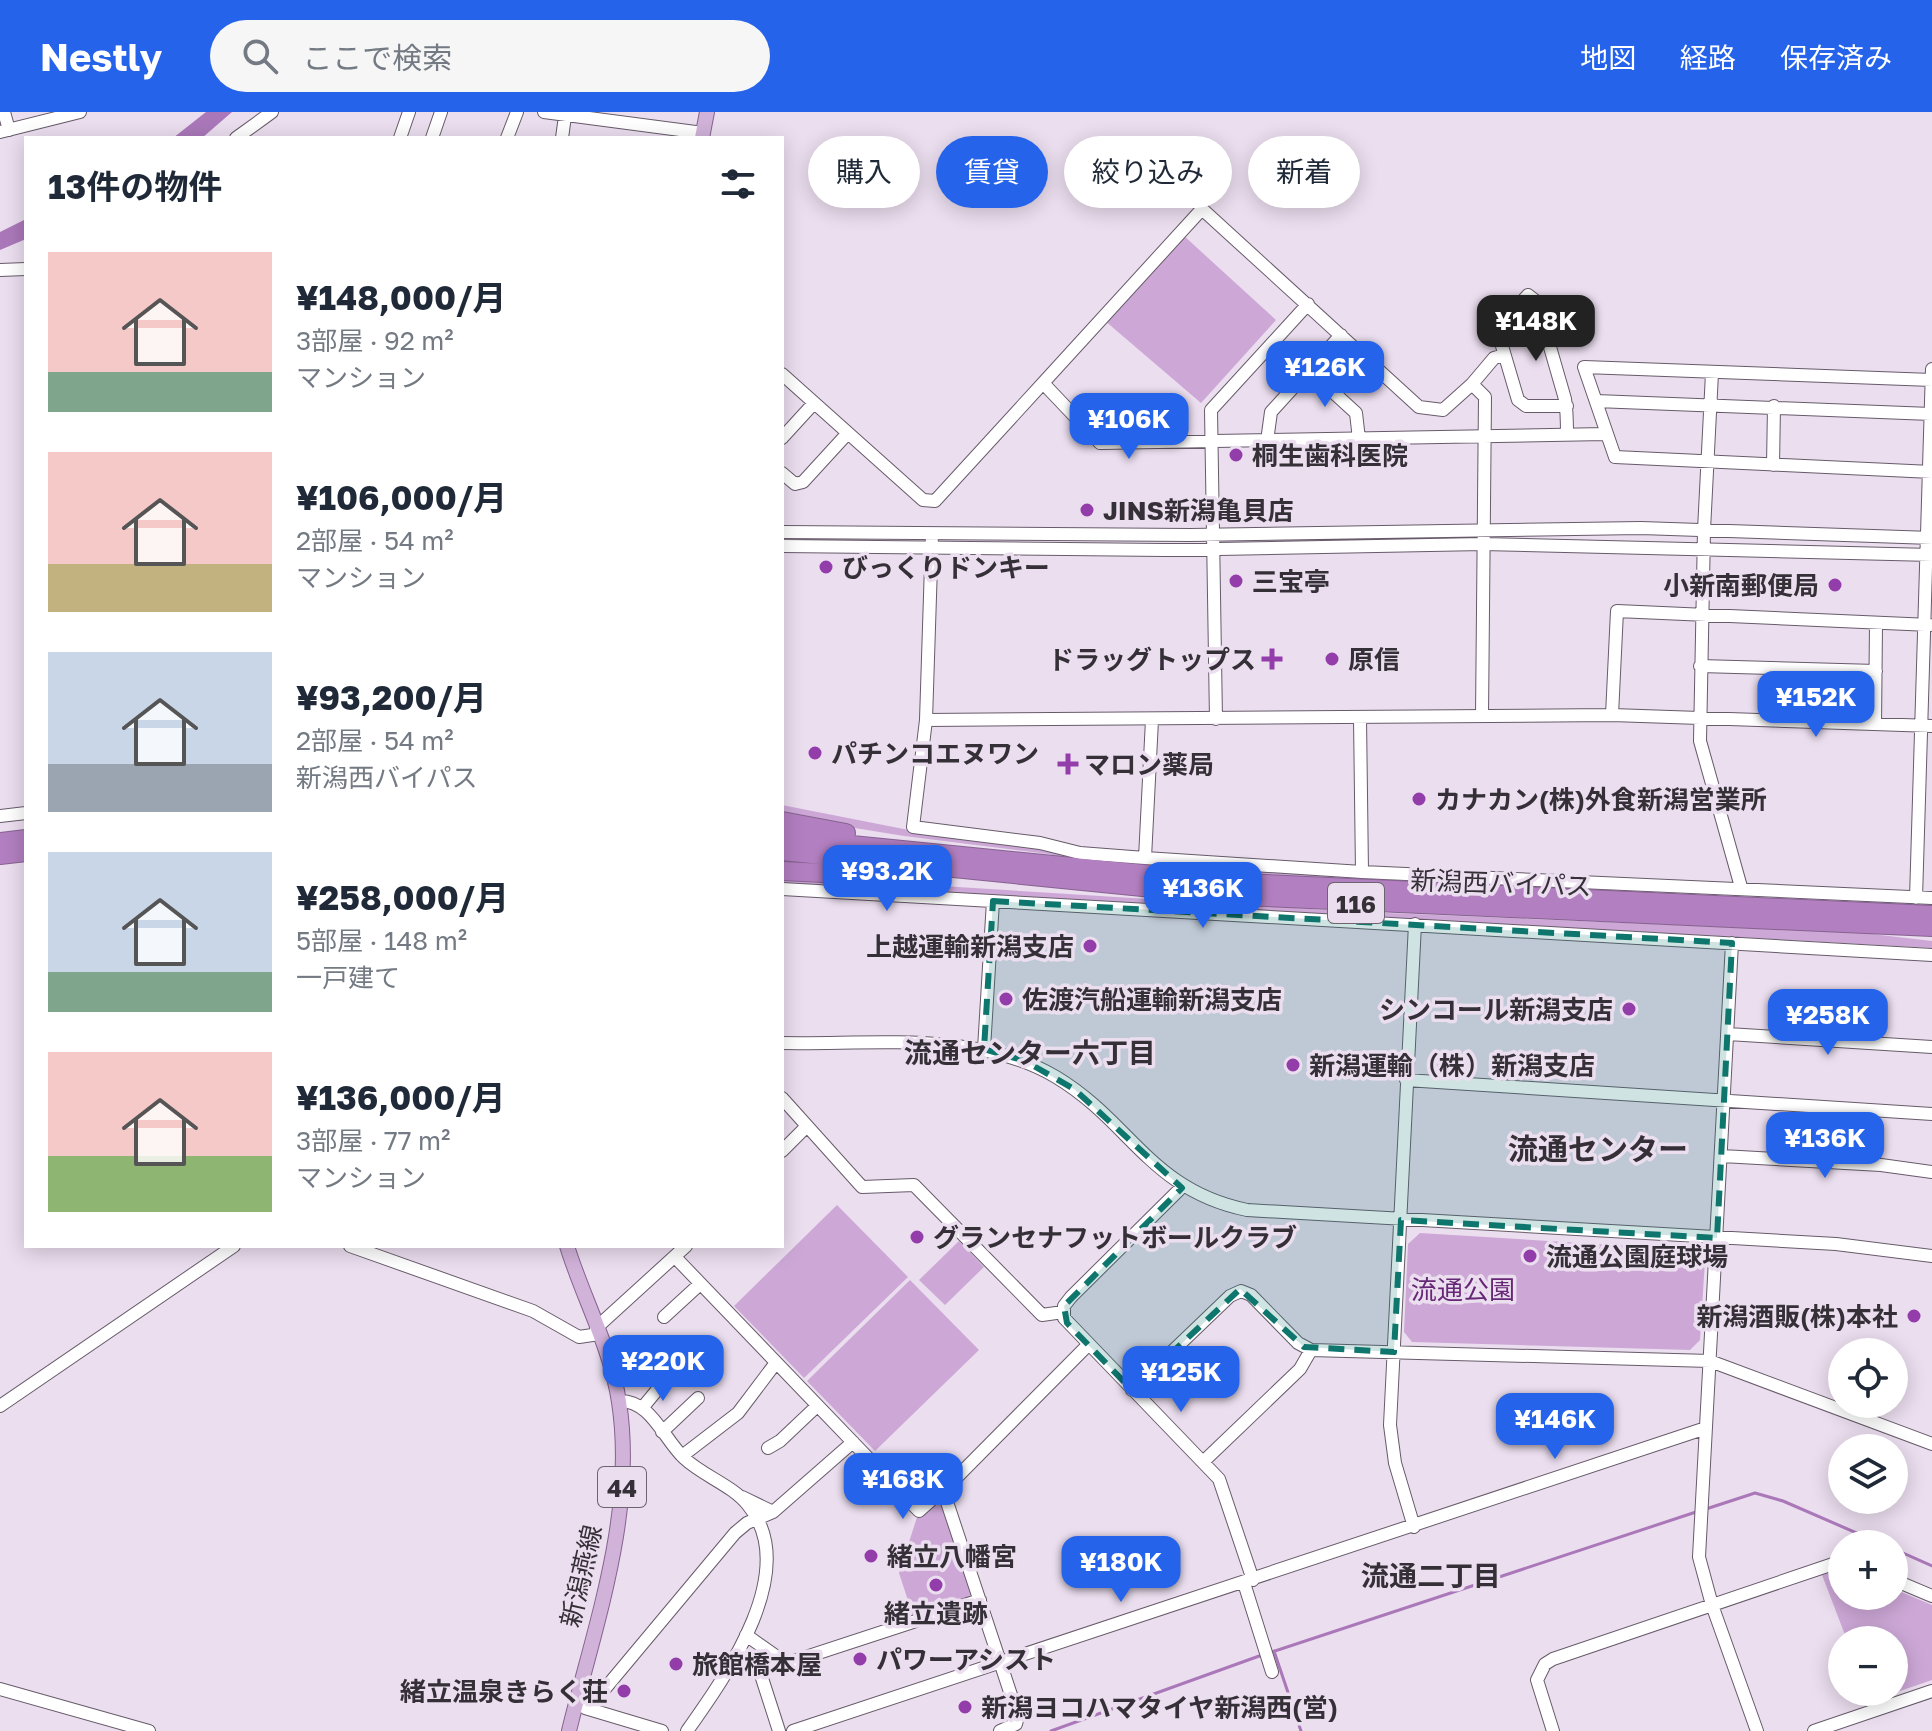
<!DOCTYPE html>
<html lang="ja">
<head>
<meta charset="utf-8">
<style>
	:root { --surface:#fff; --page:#f6f6f7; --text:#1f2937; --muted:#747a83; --accent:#2563eb }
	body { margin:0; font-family:"Golos Text","Noto Sans JP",sans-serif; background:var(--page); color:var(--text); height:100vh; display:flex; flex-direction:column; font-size:30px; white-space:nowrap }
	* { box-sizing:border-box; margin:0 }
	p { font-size:26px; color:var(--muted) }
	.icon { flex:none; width:44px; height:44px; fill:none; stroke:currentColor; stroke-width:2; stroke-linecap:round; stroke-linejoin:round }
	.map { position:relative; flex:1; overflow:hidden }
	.side { position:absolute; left:24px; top:24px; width:760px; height:1112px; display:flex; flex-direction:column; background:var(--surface); border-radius:0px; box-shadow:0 4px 20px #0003 }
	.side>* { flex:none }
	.guide { position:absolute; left:808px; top:24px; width:760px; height:72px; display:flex; gap:16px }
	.controls { position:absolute; left:1828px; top:1226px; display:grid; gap:16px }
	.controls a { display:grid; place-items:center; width:80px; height:80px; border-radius:50%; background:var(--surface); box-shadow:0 4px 20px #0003; font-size:40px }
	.price { position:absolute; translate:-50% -68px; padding:0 18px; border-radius:16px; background:var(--accent); color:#fff; font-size:26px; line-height:52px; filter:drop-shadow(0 2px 4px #0008) }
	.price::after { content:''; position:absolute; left:50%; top:48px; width:24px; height:18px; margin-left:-12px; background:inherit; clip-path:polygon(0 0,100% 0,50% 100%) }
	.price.selected { background:#222; color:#fff }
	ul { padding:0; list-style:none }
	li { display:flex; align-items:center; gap:24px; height:200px; padding:0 24px }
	li span { display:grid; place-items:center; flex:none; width:224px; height:160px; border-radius:0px; color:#555 }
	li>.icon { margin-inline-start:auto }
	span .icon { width:96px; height:96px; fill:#fffc; stroke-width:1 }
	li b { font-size:34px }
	h2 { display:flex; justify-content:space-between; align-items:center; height:96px; padding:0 24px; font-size:34px }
	.pill { padding:0 28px; border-radius:36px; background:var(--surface); box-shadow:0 4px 20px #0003; font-size:28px; line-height:72px }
	.pill.selected { background:var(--accent); color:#fff }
	header { display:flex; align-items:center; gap:48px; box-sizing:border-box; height:112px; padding:0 40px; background:var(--accent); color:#fff }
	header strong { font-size:38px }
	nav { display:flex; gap:44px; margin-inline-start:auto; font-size:28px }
	.search { width:560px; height:72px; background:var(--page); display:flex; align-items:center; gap:20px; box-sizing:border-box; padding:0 28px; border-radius:44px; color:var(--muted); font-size:30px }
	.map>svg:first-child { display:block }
	.green { fill:#cda8d7 }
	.water { fill:#aa78b9 }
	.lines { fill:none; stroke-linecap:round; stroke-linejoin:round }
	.stream { stroke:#aa78b9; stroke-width:3 }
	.minor-casing { stroke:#675b6a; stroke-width:14 }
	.major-casing { stroke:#866390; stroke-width:16 }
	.highway-casing { stroke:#866390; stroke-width:20 }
	.minor { stroke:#fff; stroke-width:12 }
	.major { stroke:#d1b2d9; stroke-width:14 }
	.highway { stroke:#b27fc0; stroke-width:18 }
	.marked { fill:#0f766e; fill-opacity:0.2; stroke:#0f766e; stroke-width:6; stroke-dasharray:16 10; stroke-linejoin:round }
	.poi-dot { fill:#933daa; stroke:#ebdeef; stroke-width:3 }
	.labels { text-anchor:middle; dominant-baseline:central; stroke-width:7; stroke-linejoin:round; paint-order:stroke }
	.shield { fill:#ebdeef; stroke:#6c646e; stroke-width:2 }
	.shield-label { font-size:24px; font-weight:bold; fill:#353037 }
	.poi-label { font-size:26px; font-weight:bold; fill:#353037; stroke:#ebdeef; text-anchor:start }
	.street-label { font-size:26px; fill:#353037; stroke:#ebdeef }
	.park-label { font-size:26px; fill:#662776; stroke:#ebdeef }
	.neighbourhood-label { font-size:28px; font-weight:bold; fill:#353037; stroke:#ebdeef }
	.quarter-label { font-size:30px; font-weight:bold; fill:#353037; stroke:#ebdeef }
</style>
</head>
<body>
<header>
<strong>Nestly</strong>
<div class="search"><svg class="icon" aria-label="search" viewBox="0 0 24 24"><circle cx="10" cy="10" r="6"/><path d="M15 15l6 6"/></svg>ここで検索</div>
<nav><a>地図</a><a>経路</a><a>保存済み</a></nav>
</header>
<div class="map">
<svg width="1932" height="1619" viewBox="0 0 1932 1619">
	<rect width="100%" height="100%" fill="#ebdeef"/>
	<path class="green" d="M 1183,123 L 1276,208 L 1201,291 L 1104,208 Z
		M 782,693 L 924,721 L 1217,757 L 1401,768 L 1932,789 L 1932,795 L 1796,785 L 1285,767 L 1102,753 L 1048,742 L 904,724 L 799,707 L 782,703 Z
		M 782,764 L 1340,799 L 1796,818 L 1829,817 L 1932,829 L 1932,836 L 782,772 Z
		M 837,1093 L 908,1165 L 804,1266 L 734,1194 Z
		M 1420,1121 L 1695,1138 L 1705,1148 L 1700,1228 L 1690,1238 L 1412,1230 L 1404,1220 L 1408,1132 Z
		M 959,1129 L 984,1155 L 945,1193 L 919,1168 Z
		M 910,1168 L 979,1238 L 875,1339 L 807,1269 Z
		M 948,1381 L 978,1489 L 915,1510 L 899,1461 L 919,1399 Z
		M 1842,1457 L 1842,1484 L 1894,1484 L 1894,1477 L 1932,1493 L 1932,1568 L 1900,1579 L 1894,1573 L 1894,1528 L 1847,1528 L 1822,1463 Z"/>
	<path class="water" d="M 206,0 L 232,0 L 202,26 L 173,26 Z
		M 26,107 L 26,127 L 0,138 L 0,120 Z"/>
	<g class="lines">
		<path class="stream" d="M 1706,1397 L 1755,1381 L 1783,1389 L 1882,1432
			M 1894,1437 L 1932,1454
			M 1274,1539 L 1301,1619
			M 1269,1541 L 1699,1399
			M 1051,1619 L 1262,1543"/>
		<defs>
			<path id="minor" d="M 4,0 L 9,18
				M 544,0 L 703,21
				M 0,20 L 80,0
				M 236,26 L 272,0
				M 400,26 L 409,0
				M 432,26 L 441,0
				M 507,26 L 517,0
				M 562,26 L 565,4
				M 0,158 L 26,157
				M 1309,258 L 1356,301 L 1359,327
				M 1712,261 L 1704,418 L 1700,629 L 1741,775
				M 782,262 L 923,388 L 935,389 L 1043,271 L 1100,331 L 1605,322
				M 1932,268 L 1584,255 L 1615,345 L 1932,360
				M 1043,271 L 1202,97 L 1419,295 L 1443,298 L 1472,272 L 1485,285 L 1482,604
				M 1472,272 L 1494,246 L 1504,243
				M 1596,289 L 1931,302
				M 1567,294 L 1526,294 L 1518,288 L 1497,217 L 1528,183 L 1537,190 L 1565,287 C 1567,299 1567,311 1567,323
				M 782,326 L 814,291
				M 1267,329 L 1271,300 L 1341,223
				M 1773,353 L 1774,294
				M 782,361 L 795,372 L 803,370 L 847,322
				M 782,420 L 1190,423 L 1641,416 L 1932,426
				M 932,422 L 926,608 L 913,715 L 1040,731 L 1080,741 L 1145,746 L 1362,760 L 1932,786
				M 782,434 L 1165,438 L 1483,432 L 1932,443
				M 1700,554 L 1876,559
				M 1612,603 L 1617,499 L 1930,513
				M 1360,606 L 1362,760
				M 1216,607 L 1211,298 L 1308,192
				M 926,608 L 1612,603 L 1932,614
				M 1875,612 L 1876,512
				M 0,704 L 26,701
				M 1145,746 L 1152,608
				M 782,777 L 1932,843
				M 1916,786 L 1932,257
				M 1732,831 L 1699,1445 L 1712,1493 L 1757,1619
				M 1728,922 L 1932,935
				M 782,931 C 870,933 977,918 1056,965 C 1131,1010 1150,1078 1247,1098 L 1836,1132 L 1932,1144
				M 984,937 L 993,789
				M 1406,968 L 1932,1002
				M 782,986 L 862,1075 L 914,1073 L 1042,1203 L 1063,1200
				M 782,1039 L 805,1016
				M 1722,1044 L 1881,1053 L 1932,1060
				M 1182,1075 L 1071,1185 L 1064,1194 L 1064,1206 L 1219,1367 L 1253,1468
				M 350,1134 L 533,1199 L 579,1225 L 599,1222
				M 675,1145 L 919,1399 L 938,1382 L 948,1381
				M 664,1205 L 700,1172
				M 596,1216 L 686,1134
				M 1132,1278 L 1230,1184 L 1241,1179 L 1251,1183 L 1298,1231 L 1311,1238 L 1710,1249 L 1932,1332
				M 619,1289 C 651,1288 663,1326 684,1346 C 703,1364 732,1373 748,1393 C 802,1458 726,1564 687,1619
				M 0,1294 L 234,1134
				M 643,1295 L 676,1255
				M 662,1320 L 698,1286
				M 768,1336 L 780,1329 L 817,1294
				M 682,1344 L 738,1301 L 775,1252
				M 1203,1350 L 1300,1257 L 1311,1238
				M 742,1385 L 773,1400 L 853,1330
				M 1414,1415 L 1395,1351 L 1390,1313 L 1415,812
				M 1894,1468 L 1932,1484
				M 1244,1471 L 1272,1560
				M 746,1523 L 787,1552
				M 0,1577 L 149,1619
				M 585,1596 L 662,1619
				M 588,1597 L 735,1421 L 747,1411 L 773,1400
				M 779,1619 L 760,1560 L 980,1488
				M 793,1619 L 1706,1316
				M 1000,1619 L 1016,1612 L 1018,1604 L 947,1390 L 957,1365 L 1088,1233
				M 1553,1619 L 1537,1568 L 1545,1552 L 1553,1547 L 1842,1449
				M 1814,1619 L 1932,1579"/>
			<path id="major" d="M 702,26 L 707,0
				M 567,1134 C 583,1186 611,1236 619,1290 C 636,1401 595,1512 569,1619"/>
			<path id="highway" d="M 782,709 L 846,721
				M 782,726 L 1224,770 L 1932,803
				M 0,730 L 26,727
				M 782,739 L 1223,783 L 1932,815
				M 0,743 L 26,740
				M 782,759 L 923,766"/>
		</defs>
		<use href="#minor" class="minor-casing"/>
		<use href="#major" class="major-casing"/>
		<use href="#highway" class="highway-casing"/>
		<use href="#minor" class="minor"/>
		<use href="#major" class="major"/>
		<use href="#highway" class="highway"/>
	</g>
	<path class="marked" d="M 993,789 L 1732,831 L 1717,1126 L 1401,1108 L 1394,1240 L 1304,1235 L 1240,1177 L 1132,1278 L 1067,1211 L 1064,1194 L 1182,1076 L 1074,977 L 1025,949 L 984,937 Z"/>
	<g class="poi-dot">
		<circle cx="1236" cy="343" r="8"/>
		<circle cx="1087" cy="398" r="8"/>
		<circle cx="826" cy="455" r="8"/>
		<circle cx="1236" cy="469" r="8"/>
		<circle cx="1835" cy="473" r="8"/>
		<path d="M1268 535h8v8h8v8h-8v8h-8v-8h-8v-8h8z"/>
		<circle cx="1332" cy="547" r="8"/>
		<circle cx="815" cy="641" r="8"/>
		<path d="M1064 640h8v8h8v8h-8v8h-8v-8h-8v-8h8z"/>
		<circle cx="1419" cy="687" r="8"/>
		<circle cx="1090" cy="834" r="8"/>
		<circle cx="1006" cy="887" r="8"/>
		<circle cx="1629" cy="897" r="8"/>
		<circle cx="1293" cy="953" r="8"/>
		<circle cx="917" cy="1125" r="8"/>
		<circle cx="1530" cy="1144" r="8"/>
		<circle cx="1914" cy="1204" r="8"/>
		<circle cx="871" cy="1444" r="8"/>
		<circle cx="936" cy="1473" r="8"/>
		<circle cx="860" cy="1547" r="8"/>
		<circle cx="676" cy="1552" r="8"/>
		<circle cx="624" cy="1579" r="8"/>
		<circle cx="965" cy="1595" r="8"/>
	</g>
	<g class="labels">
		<g class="shield">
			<rect x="1328" y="771" width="56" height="40" rx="6"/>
			<rect x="598" y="1355" width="48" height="40" rx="6"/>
		</g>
		<g class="shield-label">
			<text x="1356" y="791">116</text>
			<text x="622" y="1375">44</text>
		</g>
		<g class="poi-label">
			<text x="1252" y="343">桐生歯科医院</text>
			<text x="1103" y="398">JINS新潟亀貝店</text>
			<text x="842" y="455">びっくりドンキー</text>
			<text x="1252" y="469">三宝亭</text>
			<text x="1819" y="473" text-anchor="end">小新南郵便局</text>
			<text x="1256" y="547" text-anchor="end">ドラッグトップス</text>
			<text x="1348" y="547">原信</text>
			<text x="831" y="641">パチンコエヌワン</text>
			<text x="1084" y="652">マロン薬局</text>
			<text x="1435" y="687">カナカン(株)外食新潟営業所</text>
			<text x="1074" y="834" text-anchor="end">上越運輸新潟支店</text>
			<text x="1022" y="887">佐渡汽船運輸新潟支店</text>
			<text x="1613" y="897" text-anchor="end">シンコール新潟支店</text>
			<text x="1309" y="953">新潟運輸（株）新潟支店</text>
			<text x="933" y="1125">グランセナフットボールクラブ</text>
			<text x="1546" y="1144">流通公園庭球場</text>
			<text x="1898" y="1204" text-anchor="end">新潟酒販(株)本社</text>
			<text x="887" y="1444">緒立八幡宮</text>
			<text x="936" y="1501" text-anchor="middle">緒立遺跡</text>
			<text x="876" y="1547">パワーアシスト</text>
			<text x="692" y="1552">旅館橋本屋</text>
			<text x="608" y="1579" text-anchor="end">緒立温泉きらく荘</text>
			<text x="981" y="1595">新潟ヨコハマタイヤ新潟西(営)</text>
		</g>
		<g class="street-label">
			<text transform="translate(1501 771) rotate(2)">新潟西バイパス</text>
			<text transform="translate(581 1464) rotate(-77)">新潟燕線</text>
		</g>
		<g class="park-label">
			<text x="1463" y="1177">流通公園</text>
		</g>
		<g class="neighbourhood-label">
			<text x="1030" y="940">流通センター六丁目</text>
			<text x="1431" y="1463">流通二丁目</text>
		</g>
		<g class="quarter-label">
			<text x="1598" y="1037">流通センター</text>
		</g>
	</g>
</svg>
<div class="controls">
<a><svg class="icon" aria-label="locate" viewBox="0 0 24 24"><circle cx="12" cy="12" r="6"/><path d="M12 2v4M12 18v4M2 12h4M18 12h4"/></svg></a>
<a><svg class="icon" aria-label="layers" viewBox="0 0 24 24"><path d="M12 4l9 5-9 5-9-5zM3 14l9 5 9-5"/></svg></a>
<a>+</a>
<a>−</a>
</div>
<b class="price selected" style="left:1536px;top:251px">¥148K</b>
<b class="price" style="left:1325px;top:297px">¥126K</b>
<b class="price" style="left:1129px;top:349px">¥106K</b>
<b class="price" style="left:1816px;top:627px">¥152K</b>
<b class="price" style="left:887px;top:801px">¥93.2K</b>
<b class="price" style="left:1203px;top:818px">¥136K</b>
<b class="price" style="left:1828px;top:945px">¥258K</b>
<b class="price" style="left:1825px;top:1068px">¥136K</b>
<b class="price" style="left:663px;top:1291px">¥220K</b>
<b class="price" style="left:1181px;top:1302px">¥125K</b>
<b class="price" style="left:1555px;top:1349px">¥146K</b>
<b class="price" style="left:903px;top:1409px">¥168K</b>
<b class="price" style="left:1121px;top:1492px">¥180K</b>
<div class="guide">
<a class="pill">購入</a>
<a class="pill selected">賃貸</a>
<a class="pill">絞り込み</a>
<a class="pill">新着</a>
</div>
<section class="side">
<h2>13件の物件<svg class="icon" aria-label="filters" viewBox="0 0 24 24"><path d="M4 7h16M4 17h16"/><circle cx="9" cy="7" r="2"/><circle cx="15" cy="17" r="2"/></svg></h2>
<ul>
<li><span style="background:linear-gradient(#f6c9c9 75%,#7fa58c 0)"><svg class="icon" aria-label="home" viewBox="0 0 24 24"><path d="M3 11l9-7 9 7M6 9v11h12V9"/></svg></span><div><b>¥148,000/月</b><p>3部屋 · 92 m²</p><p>マンション</p></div></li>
<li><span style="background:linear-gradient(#f6c9c9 70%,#c2b280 0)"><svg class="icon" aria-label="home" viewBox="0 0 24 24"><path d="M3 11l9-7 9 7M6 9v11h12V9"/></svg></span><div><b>¥106,000/月</b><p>2部屋 · 54 m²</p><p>マンション</p></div></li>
<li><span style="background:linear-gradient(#c9d6e8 70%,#9aa5b1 0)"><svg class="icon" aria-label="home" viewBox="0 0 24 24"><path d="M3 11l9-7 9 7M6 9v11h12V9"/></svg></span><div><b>¥93,200/月</b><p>2部屋 · 54 m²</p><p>新潟西バイパス</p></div></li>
<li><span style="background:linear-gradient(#c9d6e8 75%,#7fa58c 0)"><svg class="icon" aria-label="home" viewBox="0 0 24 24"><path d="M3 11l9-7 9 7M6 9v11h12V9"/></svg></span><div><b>¥258,000/月</b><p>5部屋 · 148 m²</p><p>一戸建て</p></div></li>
<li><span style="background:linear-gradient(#f6c9c9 65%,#8fb573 0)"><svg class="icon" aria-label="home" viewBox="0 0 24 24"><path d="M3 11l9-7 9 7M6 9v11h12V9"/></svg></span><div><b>¥136,000/月</b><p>3部屋 · 77 m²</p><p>マンション</p></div></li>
</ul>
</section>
</div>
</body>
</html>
